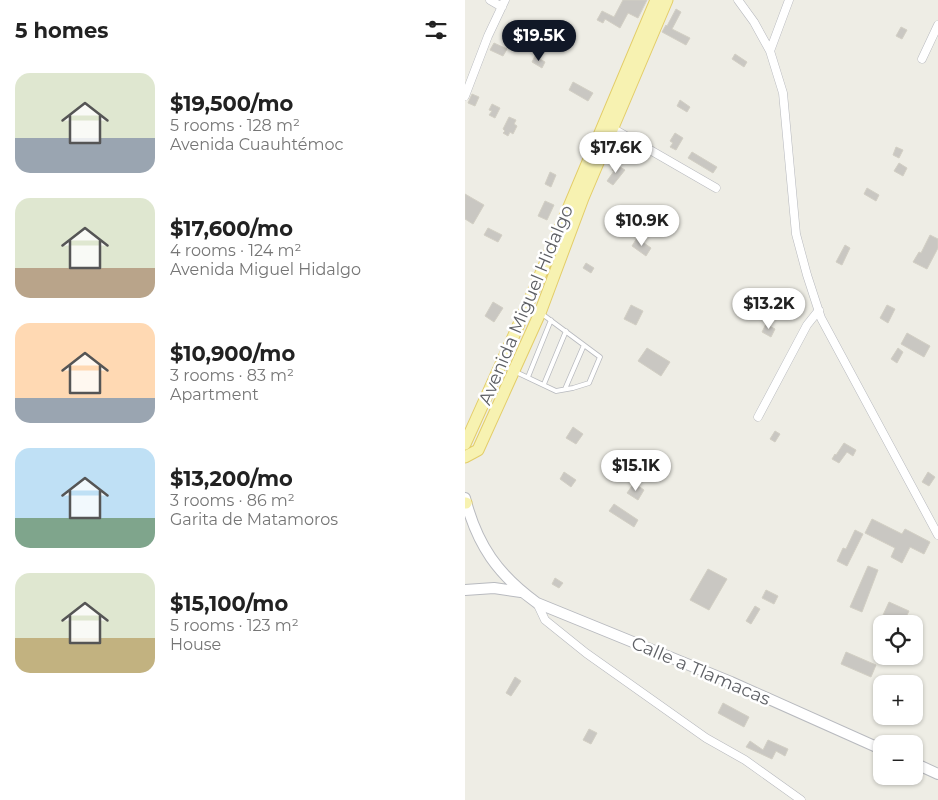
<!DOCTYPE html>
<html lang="en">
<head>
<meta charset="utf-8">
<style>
	:root { --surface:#fff; --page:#f6f6f6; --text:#222; --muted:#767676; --accent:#111827 }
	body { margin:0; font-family:Montserrat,sans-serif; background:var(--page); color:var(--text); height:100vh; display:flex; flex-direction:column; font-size:19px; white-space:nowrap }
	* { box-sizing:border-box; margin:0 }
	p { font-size:16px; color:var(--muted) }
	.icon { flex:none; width:28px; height:28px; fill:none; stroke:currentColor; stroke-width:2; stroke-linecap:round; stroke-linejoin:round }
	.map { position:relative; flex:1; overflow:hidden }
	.panel { display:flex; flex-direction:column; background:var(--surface); width:465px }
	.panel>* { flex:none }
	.buttons { position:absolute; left:408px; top:615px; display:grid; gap:10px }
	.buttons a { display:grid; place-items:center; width:50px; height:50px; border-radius:10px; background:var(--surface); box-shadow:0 1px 4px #0004; font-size:25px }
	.price { position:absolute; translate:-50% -42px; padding:0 11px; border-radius:18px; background:#fff; color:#222; font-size:16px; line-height:32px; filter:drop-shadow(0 1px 2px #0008) }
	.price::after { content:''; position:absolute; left:50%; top:30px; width:15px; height:11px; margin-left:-8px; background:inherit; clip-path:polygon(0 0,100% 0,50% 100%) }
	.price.active { background:var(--accent); color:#fff }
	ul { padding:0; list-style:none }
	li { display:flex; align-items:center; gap:15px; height:125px; padding:0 15px }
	li span { display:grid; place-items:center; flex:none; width:140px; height:100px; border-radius:15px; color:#555 }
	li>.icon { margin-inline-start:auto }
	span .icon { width:60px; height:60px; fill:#fffc; stroke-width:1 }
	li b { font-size:21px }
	h2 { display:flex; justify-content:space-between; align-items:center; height:60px; padding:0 15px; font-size:21px }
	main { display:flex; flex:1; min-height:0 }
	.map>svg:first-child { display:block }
	.building { fill:#c9c7c2; stroke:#d2cfc4 }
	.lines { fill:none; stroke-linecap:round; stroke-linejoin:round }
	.service-casing { stroke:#b7b9be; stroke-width:5.5 }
	.minor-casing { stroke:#b7b9be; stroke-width:9 }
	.secondary-casing { stroke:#b8babf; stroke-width:12 }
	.primary-casing { stroke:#e3cd69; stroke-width:13 }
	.service { stroke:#fff; stroke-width:4 }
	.minor { stroke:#fff; stroke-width:8 }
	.secondary { stroke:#fff; stroke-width:10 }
	.primary { stroke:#f7f2b1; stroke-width:11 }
	.labels { text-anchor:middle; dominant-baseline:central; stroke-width:5; stroke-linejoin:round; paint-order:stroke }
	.street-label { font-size:18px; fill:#5d5f64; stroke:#fff }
</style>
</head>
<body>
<main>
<section class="panel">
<h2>5 homes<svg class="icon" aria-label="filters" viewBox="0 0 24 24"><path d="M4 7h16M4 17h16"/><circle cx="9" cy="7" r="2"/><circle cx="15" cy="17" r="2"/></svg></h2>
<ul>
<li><span style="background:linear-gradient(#dfe7d0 65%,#9aa5b1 0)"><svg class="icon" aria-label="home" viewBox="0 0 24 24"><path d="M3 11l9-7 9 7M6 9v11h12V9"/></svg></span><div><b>$19,500/mo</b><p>5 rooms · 128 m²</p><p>Avenida Cuauhtémoc</p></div></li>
<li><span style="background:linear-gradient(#dfe7d0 70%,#b9a48a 0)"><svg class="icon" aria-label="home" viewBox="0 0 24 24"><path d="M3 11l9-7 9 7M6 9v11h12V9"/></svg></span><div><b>$17,600/mo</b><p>4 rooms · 124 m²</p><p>Avenida Miguel Hidalgo</p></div></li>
<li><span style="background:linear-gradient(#ffd9b3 75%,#9aa5b1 0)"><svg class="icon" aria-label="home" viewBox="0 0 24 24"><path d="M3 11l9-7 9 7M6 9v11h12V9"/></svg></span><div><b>$10,900/mo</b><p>3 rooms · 83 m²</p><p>Apartment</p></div></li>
<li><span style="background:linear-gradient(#bfe0f5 70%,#7fa58c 0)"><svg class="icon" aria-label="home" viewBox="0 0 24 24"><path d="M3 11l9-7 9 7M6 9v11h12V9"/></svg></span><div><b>$13,200/mo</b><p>3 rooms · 86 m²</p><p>Garita de Matamoros</p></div></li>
<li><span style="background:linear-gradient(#dfe7d0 65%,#c2b280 0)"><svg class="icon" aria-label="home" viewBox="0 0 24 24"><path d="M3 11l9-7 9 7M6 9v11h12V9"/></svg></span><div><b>$15,100/mo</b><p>5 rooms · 123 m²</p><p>House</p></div></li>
</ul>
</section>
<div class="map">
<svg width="473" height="800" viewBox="0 0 473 800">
	<rect width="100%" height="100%" fill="#eeede5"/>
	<path class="building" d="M 158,0 L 182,0 L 173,18 L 163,13 L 155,28 L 140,19 L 138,23 L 132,20 L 137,11 L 149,17 Z
		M 211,9 L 216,12 L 207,29 L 225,38 L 221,45 L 197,32 L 201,25 L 202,26 Z
		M 436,27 L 442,30 L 437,39 L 431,36 Z
		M 29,43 L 42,49 L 38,56 L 25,50 Z
		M 270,54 L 282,62 L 279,67 L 267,59 Z
		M 70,56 L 80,62 L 77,68 L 67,62 Z
		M 108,82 L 128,93 L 123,101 L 104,90 Z
		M 7,94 L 14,97 L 10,106 L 3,103 Z
		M 215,100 L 225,107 L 222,112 L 212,106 Z
		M 27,104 L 35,108 L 30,118 L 24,115 L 27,111 L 24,110 Z
		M 44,117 L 51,120 L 49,124 L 52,126 L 48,134 L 45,132 L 43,136 L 38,133 L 40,131 L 38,129 Z
		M 210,133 L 218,138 L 211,150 L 205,147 L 208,143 L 205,141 Z
		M 431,147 L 438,150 L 434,158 L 428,155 Z
		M 227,152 L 252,167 L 248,173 L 223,158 Z
		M 434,163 L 442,168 L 438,176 L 429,171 Z
		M 150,164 L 160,170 L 148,185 L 142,181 L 149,171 L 147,170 Z
		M 85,172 L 91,175 L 86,187 L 80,184 Z
		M 402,188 L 414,195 L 411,201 L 399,194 Z
		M 0,194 L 19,205 L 8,224 L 0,219 Z
		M 80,201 L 89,205 L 82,220 L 73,216 Z
		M 23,228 L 37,235 L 33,242 L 19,235 Z
		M 465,235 L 473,239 L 473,248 L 462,269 L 448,262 L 454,252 L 456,253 Z
		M 172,238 L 186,248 L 181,256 L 167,246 Z
		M 380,245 L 385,248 L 377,265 L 371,262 Z
		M 121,263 L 129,268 L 126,273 L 118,268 Z
		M 28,302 L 38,308 L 29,322 L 20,316 Z
		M 166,305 L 178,311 L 171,325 L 159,319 Z
		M 422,305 L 430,309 L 423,323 L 415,318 Z
		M 301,324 L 310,329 L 306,337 L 297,332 Z
		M 442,333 L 465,346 L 459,357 L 436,344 Z
		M 182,348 L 205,362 L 196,376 L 173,361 Z
		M 433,348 L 438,352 L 432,363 L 426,359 Z
		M 108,427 L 118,434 L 111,444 L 101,438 Z
		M 310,431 L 315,434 L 310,442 L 305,439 Z
		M 379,443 L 391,450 L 388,456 L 382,452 L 374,463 L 367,459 L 370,454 L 371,455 Z
		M 99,472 L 111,480 L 106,487 L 95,479 Z
		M 463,472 L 470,477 L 464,486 L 457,482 Z
		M 169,483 L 179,490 L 173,500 L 162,493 Z
		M 149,504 L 173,520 L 169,527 L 144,511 Z
		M 407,519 L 437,534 L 440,529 L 465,542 L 459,554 L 445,547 L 437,563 L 426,557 L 430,548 L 400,533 Z
		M 390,530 L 398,534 L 382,566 L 372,561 L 378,548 L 381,549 Z
		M 403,566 L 413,570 L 397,612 L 385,607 Z
		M 243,569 L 262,579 L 244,610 L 225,600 Z
		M 90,578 L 98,583 L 94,588 L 87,584 Z
		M 301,590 L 313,596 L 309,604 L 297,598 Z
		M 424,602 L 444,611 L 438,623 L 418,615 Z
		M 290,606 L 295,609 L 286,624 L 281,621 Z
		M 381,652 L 411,665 L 406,677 L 376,664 Z
		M 50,677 L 56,681 L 46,696 L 41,693 Z
		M 258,703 L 284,717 L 279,727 L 253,713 Z
		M 124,729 L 132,733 L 126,744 L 118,740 Z
		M 303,740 L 323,749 L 320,756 L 311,751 L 307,759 L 281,747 L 285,741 L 298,750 Z"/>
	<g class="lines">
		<defs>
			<path id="service" d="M 36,365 L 91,391 L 108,388 L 124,383 L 135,357 L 65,305
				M 63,377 L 86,320
				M 79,384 L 101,331
				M 100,389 L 119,345"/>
			<path id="minor" d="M 25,0 L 37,7
				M 273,0 L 289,22 L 305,51 L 318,93 L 331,234 L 342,275 L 356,318 L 473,535
				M 305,51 L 324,0
				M 457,59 L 473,25
				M 0,96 L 23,36 L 40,0
				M 147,128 L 251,188
				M 293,417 L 342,325 L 354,310
				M 72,603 L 80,620 L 121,653 L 241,738 L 280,760 L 336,800"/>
			<path id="secondary" d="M 0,498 C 12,545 33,575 72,603 L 266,682 L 416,749
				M 0,590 L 29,588 L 56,592
				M 449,763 L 473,774"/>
			<path id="primary" d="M 0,444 L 63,304 L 191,0
				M 0,457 L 13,450 L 75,313 L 118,198 L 202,0
				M 0,503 L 1,503"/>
		</defs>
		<use href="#service" class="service-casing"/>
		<use href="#minor" class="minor-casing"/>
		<use href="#secondary" class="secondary-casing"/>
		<use href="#primary" class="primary-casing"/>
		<use href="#service" class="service"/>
		<use href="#minor" class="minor"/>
		<use href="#secondary" class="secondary"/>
		<use href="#primary" class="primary"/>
	</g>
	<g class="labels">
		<g class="street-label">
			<text transform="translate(61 305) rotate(-67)">Avenida Miguel Hidalgo</text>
			<text transform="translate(236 671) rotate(23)">Calle a Tlamacas</text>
		</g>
	</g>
</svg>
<div class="buttons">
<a><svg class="icon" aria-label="locate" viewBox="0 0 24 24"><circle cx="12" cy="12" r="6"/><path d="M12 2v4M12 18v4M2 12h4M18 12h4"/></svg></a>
<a>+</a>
<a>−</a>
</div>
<b class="price active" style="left:74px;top:62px">$19.5K</b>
<b class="price" style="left:151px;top:174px">$17.6K</b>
<b class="price" style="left:177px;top:247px">$10.9K</b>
<b class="price" style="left:304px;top:330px">$13.2K</b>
<b class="price" style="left:171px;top:492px">$15.1K</b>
</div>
</main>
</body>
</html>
